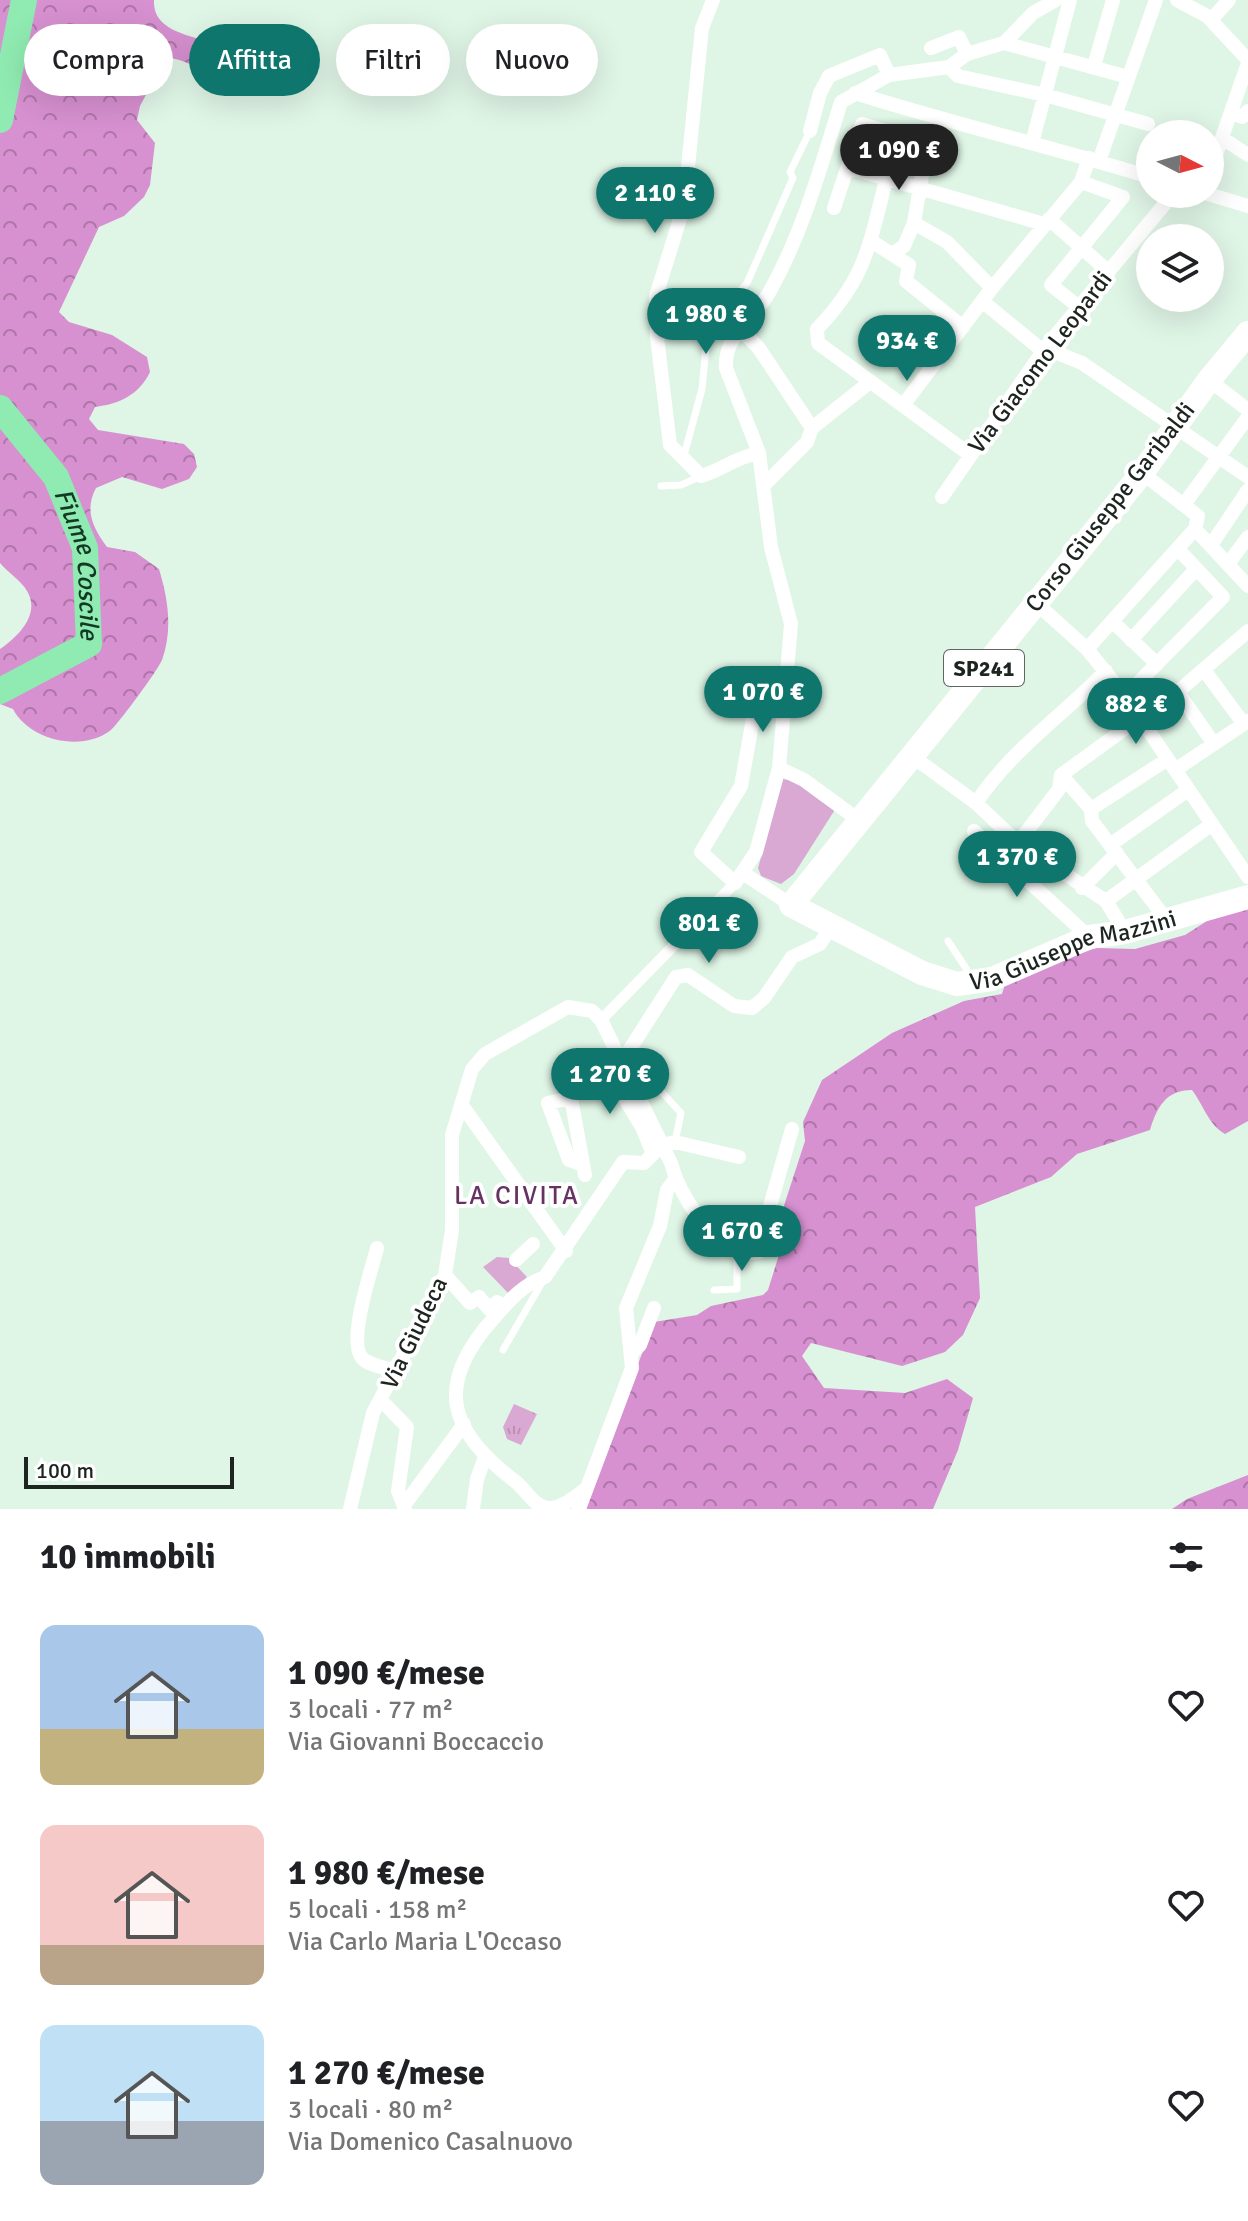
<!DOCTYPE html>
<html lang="it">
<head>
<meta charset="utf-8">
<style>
	:root { --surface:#fff; --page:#f6f6f6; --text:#202124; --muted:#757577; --accent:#0f766e }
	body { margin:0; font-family:Signika,sans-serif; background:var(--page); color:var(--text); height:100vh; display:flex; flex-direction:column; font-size:30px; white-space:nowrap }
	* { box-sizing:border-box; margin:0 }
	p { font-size:26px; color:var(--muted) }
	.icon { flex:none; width:44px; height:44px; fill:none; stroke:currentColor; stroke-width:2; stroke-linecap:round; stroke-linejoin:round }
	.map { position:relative; height:1509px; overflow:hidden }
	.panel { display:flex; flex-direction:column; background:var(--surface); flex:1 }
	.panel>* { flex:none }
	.banner { position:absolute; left:24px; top:24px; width:800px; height:72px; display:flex; gap:16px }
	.needle { width:52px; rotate:96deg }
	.tools { position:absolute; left:1136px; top:120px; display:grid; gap:16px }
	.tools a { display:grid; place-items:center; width:88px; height:88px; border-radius:50%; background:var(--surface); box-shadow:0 8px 32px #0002; font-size:40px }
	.scale { position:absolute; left:24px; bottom:20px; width:210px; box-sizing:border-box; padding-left:8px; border:4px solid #1d2520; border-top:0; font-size:22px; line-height:28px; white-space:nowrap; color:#1d2520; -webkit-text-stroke:6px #fff; paint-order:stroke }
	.price { position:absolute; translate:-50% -68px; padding:0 18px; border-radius:28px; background:var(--accent); color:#fff; font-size:26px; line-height:52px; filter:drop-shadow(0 2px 4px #0008) }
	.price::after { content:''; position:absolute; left:50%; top:48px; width:24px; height:18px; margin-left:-12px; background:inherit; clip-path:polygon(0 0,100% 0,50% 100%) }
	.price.selected { background:#222; color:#fff }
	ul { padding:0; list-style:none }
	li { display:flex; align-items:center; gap:24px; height:200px; padding:0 40px }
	li span { display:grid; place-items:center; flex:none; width:224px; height:160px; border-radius:16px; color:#555 }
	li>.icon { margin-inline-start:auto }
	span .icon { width:96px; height:96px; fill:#fffc; stroke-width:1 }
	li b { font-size:34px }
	h2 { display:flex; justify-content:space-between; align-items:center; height:96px; padding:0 40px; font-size:34px }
	.pill { padding:0 28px; border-radius:36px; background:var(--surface); box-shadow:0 8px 32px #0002; font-size:28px; line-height:72px }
	.pill.selected { background:var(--accent); color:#fff }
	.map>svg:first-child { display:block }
	.grass { fill:url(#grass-tufts) }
	.forest { fill:url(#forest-crowns) }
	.park { fill:#d9a9d3 }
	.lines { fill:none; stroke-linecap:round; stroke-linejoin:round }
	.river { stroke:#8febb1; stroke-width:26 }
	.service { stroke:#fff; stroke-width:7 }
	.pedestrian { stroke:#fff; stroke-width:11 }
	.minor { stroke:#fff; stroke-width:14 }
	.primary { stroke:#fff; stroke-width:24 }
	.labels { text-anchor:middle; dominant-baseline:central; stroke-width:8; stroke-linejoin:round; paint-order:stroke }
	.shield { fill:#fff; stroke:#616663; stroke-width:2 }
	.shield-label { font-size:22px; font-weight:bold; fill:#1d2520 }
	.street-label { font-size:24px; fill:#1d2520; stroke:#fff }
	.water-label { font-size:26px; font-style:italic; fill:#123923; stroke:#fff }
	.neighbourhood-label { font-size:26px; letter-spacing:2px; fill:#663261; stroke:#fff }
</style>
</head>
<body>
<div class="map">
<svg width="1248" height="1509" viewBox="0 0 1248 1509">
	<defs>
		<pattern id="grass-tufts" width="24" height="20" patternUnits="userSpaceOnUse" patternTransform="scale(2)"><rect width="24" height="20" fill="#d9a9d3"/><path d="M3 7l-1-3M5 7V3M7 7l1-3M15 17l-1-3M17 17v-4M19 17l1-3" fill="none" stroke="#ba91b5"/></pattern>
		<pattern id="forest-crowns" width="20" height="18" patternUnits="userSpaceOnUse" patternTransform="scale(2)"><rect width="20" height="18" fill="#d790d0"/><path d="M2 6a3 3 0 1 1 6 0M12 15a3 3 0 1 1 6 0" fill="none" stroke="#ae75a8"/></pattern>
	</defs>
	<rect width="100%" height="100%" fill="#dff5e6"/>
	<path class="grass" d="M 514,1404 L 537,1414 L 521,1445 L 507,1439 L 503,1427 Z"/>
	<path class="forest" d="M 0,0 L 154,0 C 152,38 210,37 235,49 C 244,53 251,63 258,71 C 204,90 212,65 166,57 L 140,106 L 137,120 L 155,143 L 150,185 L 144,197 L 124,216 L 99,227 L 59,312 L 69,322 L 112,335 L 147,357 L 150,372 C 139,395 119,404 95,407 L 89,419 L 98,430 L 184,444 L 194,454 L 197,467 L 189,479 L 162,489 L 122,477 L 96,488 C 84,510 93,528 107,547 L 135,552 L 159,569 C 168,599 173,629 162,660 C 158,670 119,723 111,730 C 82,753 29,740 13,709 L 0,704 L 0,649 C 18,637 41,614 27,591 C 21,580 8,573 0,563 Z
		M 1248,906 L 1248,1121 L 1225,1134 C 1208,1124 1204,1106 1192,1090 C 1166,1090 1157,1107 1150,1130 L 1077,1154 L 1051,1177 L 975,1207 L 980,1298 L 963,1335 L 945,1352 L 902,1366 L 811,1343 L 802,1356 L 824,1388 L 905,1393 L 947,1379 L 973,1398 L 958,1450 L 933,1509 L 583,1509 L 654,1322 L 697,1315 L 711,1306 L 763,1295 L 768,1290 L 778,1258 L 779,1221 L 805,1141 L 803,1122 L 822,1080 L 892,1033 L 964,1001 L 1002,994 L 1006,981 L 1096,948 L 1135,949 L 1185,935 L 1218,914 Z
		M 1248,1475 L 1248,1509 L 1172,1509 L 1187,1499 Z"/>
	<path class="park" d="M 783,779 L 799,782 L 836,808 L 794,874 L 781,884 L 761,876 L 758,868 Z
		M 497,1257 L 509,1258 L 527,1277 L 509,1294 L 483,1267 Z"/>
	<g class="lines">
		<g class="river">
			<path d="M 0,120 L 24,0"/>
			<path id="s1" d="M 0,408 L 56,477 L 85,548 L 89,644 L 0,691"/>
		</g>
		<path class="service" d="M 683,459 L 702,389 L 708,326 L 747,283 L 793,178 L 790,172 L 810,131
			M 661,486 L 681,485 L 699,477
			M 948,941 L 971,976
			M 628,1075 L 648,1077 L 681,1113 L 675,1142
			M 714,1290 L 737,1289 L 737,1253
			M 503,1350 L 544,1279"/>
		<path class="pedestrian" d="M 601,1020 L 735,883"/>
		<path class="minor" d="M 713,0 L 702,28 L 684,206 L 656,296 L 657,337 L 670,445 L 701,476 C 725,469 733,458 759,453
			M 1177,0 L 1207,16 L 1248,60
			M 1211,20 L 1229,0
			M 1004,43 L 1128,77
			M 931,48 L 959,37 L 967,54
			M 1094,66 L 1113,0
			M 949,67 L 958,76 L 1045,95 L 1148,124
			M 855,93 C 953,124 1052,147 1150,177
			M 1231,112 L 1242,117 L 1248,111
			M 810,131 L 820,93 L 829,76 L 880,55 L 889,75
			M 892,133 L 884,167 L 886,180 C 869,246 866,278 817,329 L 818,343 L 969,454
			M 1222,138 L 1248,155
			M 1032,143 L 1070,0
			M 1099,161 L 1156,0
			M 849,168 L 1044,224
			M 1210,172 L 1248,63
			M 1208,194 L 1248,206
			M 834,208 L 862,124 L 927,144 L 914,223 L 904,246 L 892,254
			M 1049,219 L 1109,272
			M 914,223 L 947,242 L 992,288
			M 871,241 L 909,265 L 906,281 L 963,327
			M 982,301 L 1043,351
			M 1079,307 L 1051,285 L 1123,197 L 1081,182
			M 740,329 L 758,347 L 812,428
			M 1045,348 L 1082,363 L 1248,477
			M 1209,380 L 1248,410
			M 904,404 L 992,288 L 1081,182 L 1089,158
			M 812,428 L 870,382
			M 1142,473 L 1198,516 L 1195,529 L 1248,586
			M 765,484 L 807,442 L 812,428
			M 942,497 L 1045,348 L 1173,194
			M 1185,503 L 1248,417
			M 1211,545 L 1248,490
			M 1228,564 L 1248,537
			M 1036,603 L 1087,649 L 1125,696 L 1248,877
			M 1113,622 L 1156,663
			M 1131,640 L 1196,569
			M 1087,649 L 1195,529
			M 1204,670 L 1244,724
			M 1178,692 L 1214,744
			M 784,695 L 763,693 L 757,696 L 741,786 L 701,852 L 735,883 L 756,852 L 779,768 L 804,780 L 860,821
			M 1125,696 L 1223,597 L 1178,549
			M 912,756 L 976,803 L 1018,843 L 1106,901 L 1125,932
			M 779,768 L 791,624 L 771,547 L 759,453 L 726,368 C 723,336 756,317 770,291 C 803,232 821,166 841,102 L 889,75 L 949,67 L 967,54 L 1004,43 L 1033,13 L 1056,0
			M 1175,770 L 1248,721
			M 1061,775 L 1091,809 L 1092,821 L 1165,918
			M 976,803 C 1011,750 1062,716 1106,671
			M 1091,809 L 1168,759
			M 974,831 L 1089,937
			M 1018,843 L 1059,789 L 1061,775 L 1130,725 L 1152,714 L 1248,631
			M 1110,845 L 1188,790
			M 743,873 L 791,905
			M 1082,888 L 1117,853
			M 1106,901 L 1212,824
			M 620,1058 L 628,1052 L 676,977 L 688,975 L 734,1006 L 752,1008 L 764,998 L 792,957 L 820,944 L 830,928
			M 602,1061 L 642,1127 L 653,1154
			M 461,1104 L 566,1251
			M 583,1165 L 569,1160 L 548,1103 L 571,1098 L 585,1175
			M 377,1248 C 372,1269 347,1341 362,1358 C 369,1366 388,1368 397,1371
			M 516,1260 L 533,1244
			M 445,1275 L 470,1303 L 479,1297 L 489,1309 L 497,1302 L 503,1307
			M 633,1352 L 640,1345 L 654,1308
			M 381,1400 L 407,1427 L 398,1491 L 405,1509
			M 587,1488 C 576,1496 563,1508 549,1508 C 534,1507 527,1491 516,1482 C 448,1431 434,1385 493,1319 C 510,1300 522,1285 545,1277 L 623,1162 L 644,1163 L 662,1145 L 675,1142 L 739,1157
			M 405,1504 L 464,1424
			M 350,1509 L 373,1413 L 445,1275 L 452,1230 L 452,1135 L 472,1069 L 485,1054 L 568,1007 L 592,1011 L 601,1020 L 671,1163 C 679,1194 711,1244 743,1254 L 759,1252 L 769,1245 L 770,1206 L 792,1129
			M 473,1509 L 477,1479 L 485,1457
			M 579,1509 L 632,1368 L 626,1308 L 660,1226 L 667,1190 L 675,1179"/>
		<path class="primary" id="s2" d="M 1248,333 L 1209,380 L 1142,473 L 791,905 L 922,973 L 957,984 L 992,979 L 1089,937 L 1125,932 L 1248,897"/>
	</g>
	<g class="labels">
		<rect class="shield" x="944" y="650" width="80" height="36" rx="6"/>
		<g class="shield-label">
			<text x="984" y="668">SP241</text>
		</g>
		<g class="street-label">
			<text transform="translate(1040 362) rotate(-53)">Via Giacomo Leopardi</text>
			<text transform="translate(1110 507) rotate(-52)">Corso Giuseppe Garibaldi</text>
			<text stroke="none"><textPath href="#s2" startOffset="1038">Via Giuseppe Mazzini</textPath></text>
			<text transform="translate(414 1333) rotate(-64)">Via Giudeca</text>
		</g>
		<g class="water-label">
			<text stroke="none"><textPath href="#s1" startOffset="180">Fiume Coscile</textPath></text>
		</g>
		<g class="neighbourhood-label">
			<text x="517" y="1196">LA CIVITA</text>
		</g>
	</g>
</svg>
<div class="tools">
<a><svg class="needle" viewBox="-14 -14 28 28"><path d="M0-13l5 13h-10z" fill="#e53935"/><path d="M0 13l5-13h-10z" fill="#757577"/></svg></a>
<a><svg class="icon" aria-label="layers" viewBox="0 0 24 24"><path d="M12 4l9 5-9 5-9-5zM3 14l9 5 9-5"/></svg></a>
</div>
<div class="scale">100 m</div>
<b class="price selected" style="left:899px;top:192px">1 090 €</b>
<b class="price" style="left:655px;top:235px">2 110 €</b>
<b class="price" style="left:706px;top:356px">1 980 €</b>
<b class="price" style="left:907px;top:383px">934 €</b>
<b class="price" style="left:763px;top:734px">1 070 €</b>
<b class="price" style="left:1136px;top:746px">882 €</b>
<b class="price" style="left:1017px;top:899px">1 370 €</b>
<b class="price" style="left:709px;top:965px">801 €</b>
<b class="price" style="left:610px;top:1116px">1 270 €</b>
<b class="price" style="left:742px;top:1273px">1 670 €</b>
<div class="banner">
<a class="pill">Compra</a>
<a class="pill selected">Affitta</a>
<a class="pill">Filtri</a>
<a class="pill">Nuovo</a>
</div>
</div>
<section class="panel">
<h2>10 immobili<svg class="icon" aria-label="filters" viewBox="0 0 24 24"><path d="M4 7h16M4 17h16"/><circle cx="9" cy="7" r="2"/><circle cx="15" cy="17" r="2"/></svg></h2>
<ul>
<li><span style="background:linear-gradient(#a9c7e8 65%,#c2b280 0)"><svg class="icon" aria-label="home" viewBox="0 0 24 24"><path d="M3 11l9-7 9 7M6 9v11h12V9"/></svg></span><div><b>1 090 €/mese</b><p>3 locali · 77 m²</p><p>Via Giovanni Boccaccio</p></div><svg class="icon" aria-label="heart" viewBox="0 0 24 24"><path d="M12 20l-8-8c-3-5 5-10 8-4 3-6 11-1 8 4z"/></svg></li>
<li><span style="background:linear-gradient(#f6c9c9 75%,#b9a48a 0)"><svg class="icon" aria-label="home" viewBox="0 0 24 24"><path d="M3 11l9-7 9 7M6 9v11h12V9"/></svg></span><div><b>1 980 €/mese</b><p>5 locali · 158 m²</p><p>Via Carlo Maria L'Occaso</p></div><svg class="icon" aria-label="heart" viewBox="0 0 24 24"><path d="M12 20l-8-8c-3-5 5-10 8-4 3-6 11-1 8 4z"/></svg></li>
<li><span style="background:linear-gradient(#bfe0f5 60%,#9aa5b1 0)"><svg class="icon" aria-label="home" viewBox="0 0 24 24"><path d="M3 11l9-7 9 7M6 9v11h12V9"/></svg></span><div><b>1 270 €/mese</b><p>3 locali · 80 m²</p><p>Via Domenico Casalnuovo</p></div><svg class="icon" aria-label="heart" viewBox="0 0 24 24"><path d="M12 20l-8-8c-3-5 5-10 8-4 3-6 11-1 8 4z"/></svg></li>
</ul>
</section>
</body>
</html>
